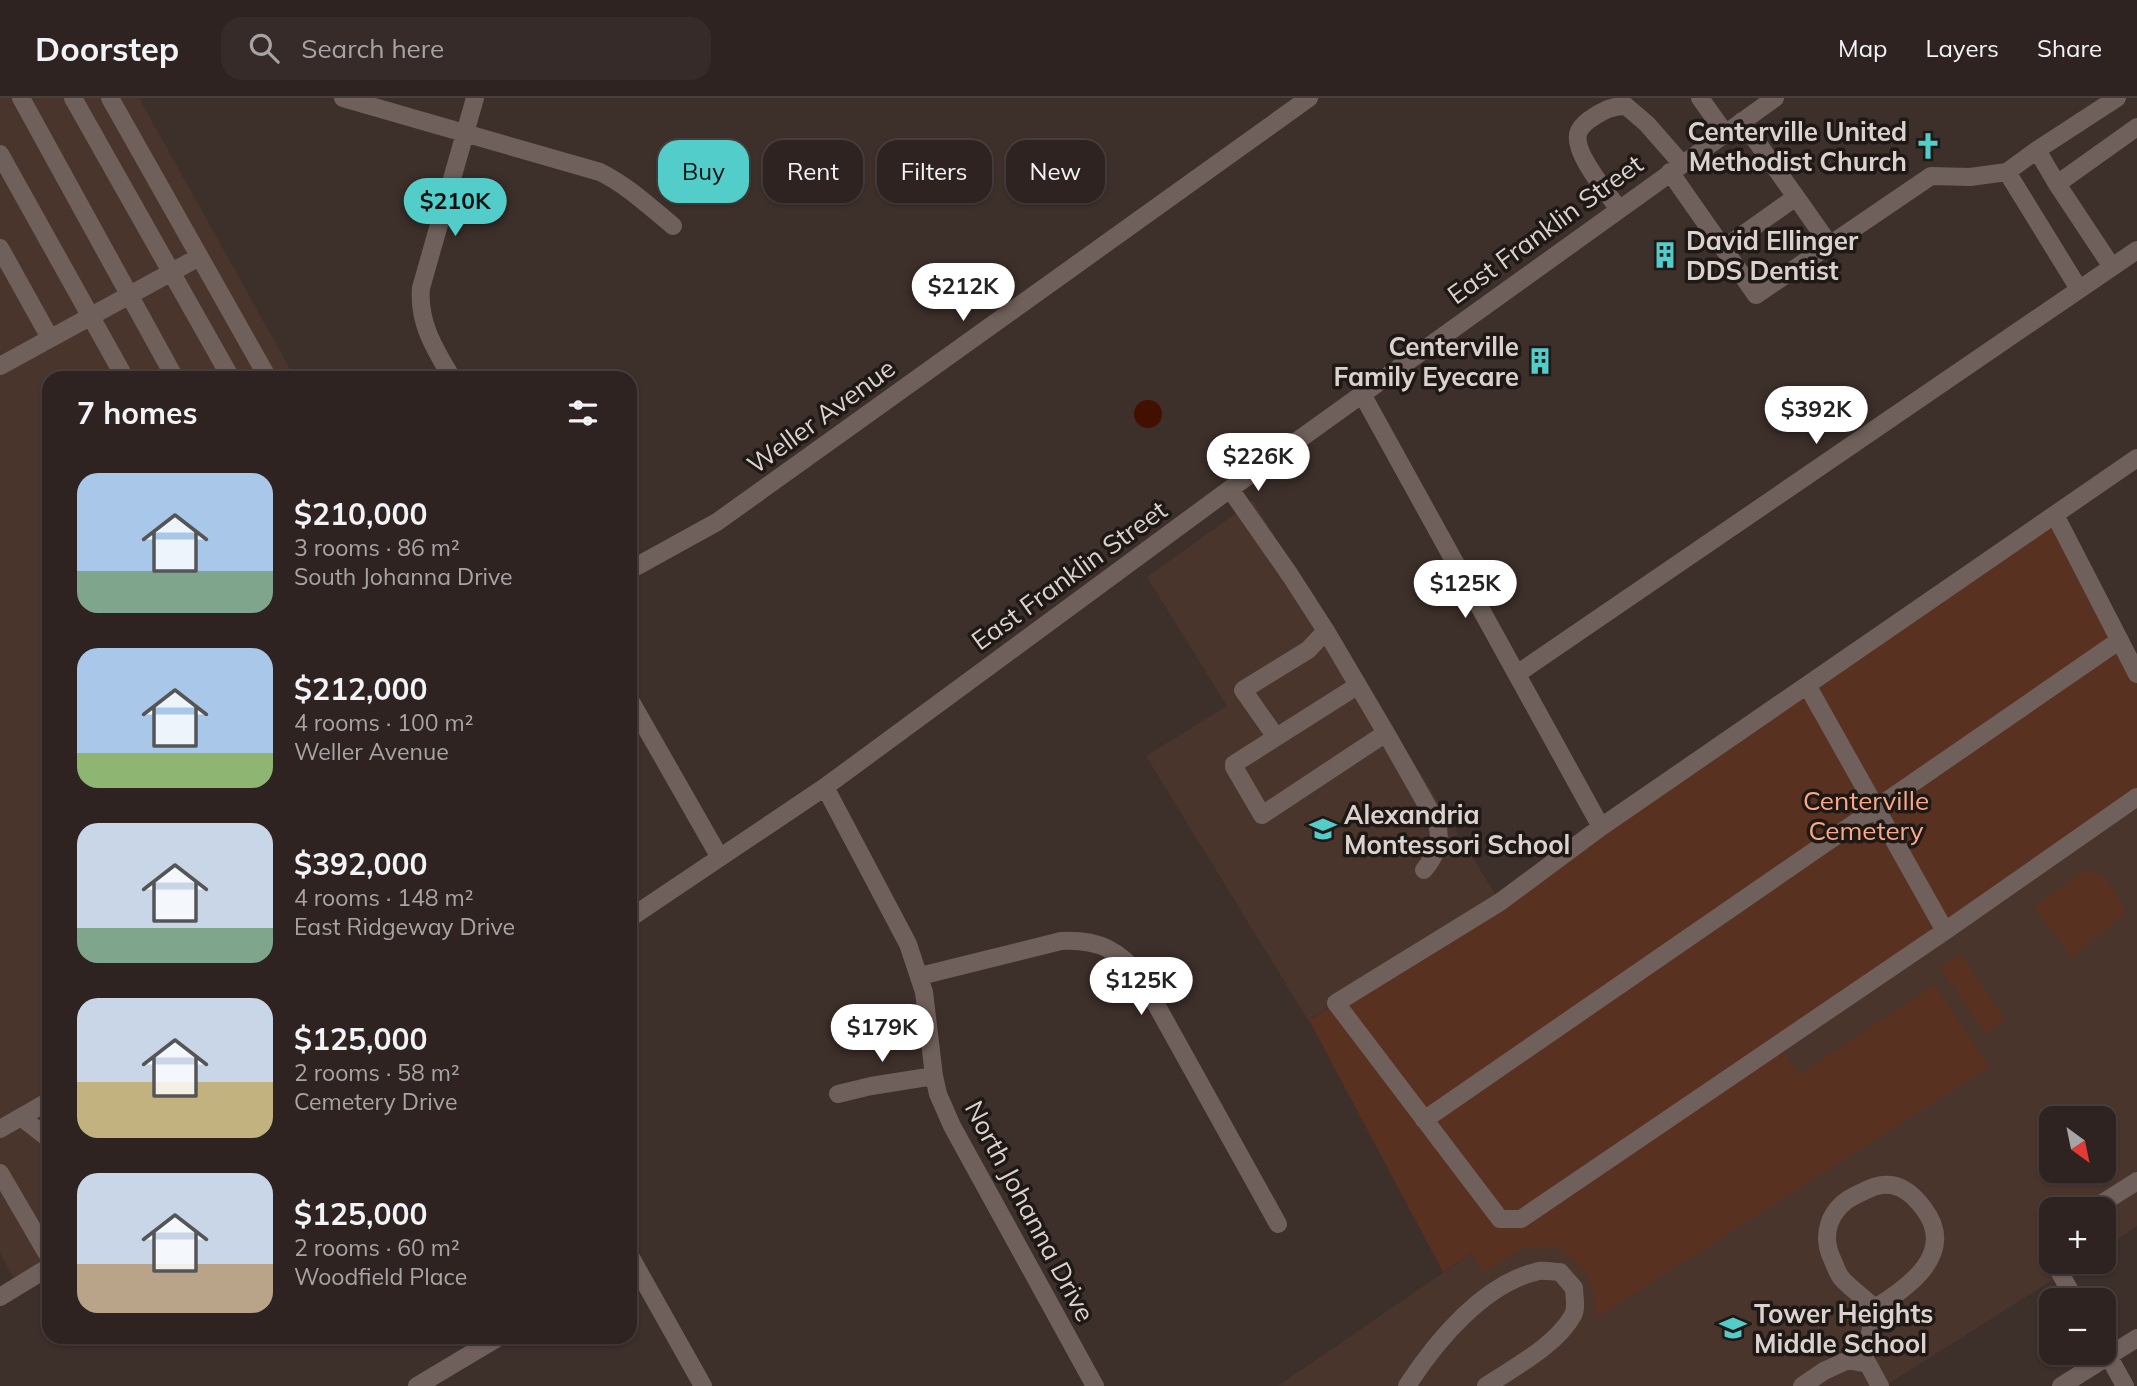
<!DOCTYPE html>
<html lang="en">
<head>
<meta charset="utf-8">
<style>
	:root { --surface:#2e2320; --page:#362b29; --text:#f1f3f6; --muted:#a7a4a5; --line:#49403e; --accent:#53cdc9 }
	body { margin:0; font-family:Mulish,sans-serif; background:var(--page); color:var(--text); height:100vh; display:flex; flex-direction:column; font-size:26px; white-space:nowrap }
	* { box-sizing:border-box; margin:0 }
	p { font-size:23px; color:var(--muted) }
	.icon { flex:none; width:38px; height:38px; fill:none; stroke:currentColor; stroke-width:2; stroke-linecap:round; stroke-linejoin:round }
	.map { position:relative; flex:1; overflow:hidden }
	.drawer { position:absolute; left:42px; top:273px; width:595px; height:973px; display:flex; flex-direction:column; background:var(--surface); border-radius:21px; box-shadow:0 2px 5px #0004,0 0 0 2px var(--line) }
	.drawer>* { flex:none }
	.banner { position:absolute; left:658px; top:42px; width:665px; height:63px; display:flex; gap:14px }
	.needle { width:46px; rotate:147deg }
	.buttons { position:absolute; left:2039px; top:1008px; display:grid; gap:14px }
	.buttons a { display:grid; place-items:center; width:77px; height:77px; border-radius:14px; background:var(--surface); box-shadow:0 2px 5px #0004,0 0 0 2px var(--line); font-size:35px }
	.price { position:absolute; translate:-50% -60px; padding:0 16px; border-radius:24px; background:#fff; color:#222; font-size:23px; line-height:46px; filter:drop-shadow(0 2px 4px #0008) }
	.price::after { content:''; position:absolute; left:50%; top:42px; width:21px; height:16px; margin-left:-10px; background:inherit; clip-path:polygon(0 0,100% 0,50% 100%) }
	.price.active { background:var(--accent); color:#111 }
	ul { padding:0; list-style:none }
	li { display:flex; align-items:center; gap:21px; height:175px; padding:0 35px }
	li span { display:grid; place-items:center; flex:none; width:196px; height:140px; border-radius:21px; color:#555 }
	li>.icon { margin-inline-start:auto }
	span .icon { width:84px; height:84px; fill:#fffc; stroke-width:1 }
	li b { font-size:30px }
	h2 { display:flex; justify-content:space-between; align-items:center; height:84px; padding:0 35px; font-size:30px }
	.pill { padding:0 24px; border-radius:21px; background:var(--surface); box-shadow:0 2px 5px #0004,0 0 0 2px var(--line); font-size:24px; line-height:63px }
	.pill.active { background:var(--accent); color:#111 }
	header { display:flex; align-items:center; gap:42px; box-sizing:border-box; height:98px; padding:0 35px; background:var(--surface); border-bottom:2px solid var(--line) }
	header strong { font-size:33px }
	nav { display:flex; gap:38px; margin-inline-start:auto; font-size:24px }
	.search { width:490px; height:63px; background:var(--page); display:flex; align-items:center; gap:18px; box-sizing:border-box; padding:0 24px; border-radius:21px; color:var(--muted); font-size:26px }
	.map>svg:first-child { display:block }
	.built { fill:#4a352d; fill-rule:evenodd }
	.green { fill:#593121 }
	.water { fill:#431000 }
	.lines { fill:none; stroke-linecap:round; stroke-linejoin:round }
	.minor { stroke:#70605b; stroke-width:18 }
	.labels { text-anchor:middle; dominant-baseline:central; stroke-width:7; stroke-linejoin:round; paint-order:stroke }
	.poi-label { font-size:26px; font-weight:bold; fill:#dbd1ce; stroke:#1f1916; text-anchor:start }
	.street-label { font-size:26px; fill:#dbd1ce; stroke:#1f1916 }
	.park-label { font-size:26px; fill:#fba888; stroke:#1f1916 }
</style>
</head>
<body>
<header>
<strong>Doorstep</strong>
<div class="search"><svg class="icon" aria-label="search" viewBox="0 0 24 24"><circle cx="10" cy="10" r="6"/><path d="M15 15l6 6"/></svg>Search here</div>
<nav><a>Map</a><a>Layers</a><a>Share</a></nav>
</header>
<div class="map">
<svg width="2137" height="1288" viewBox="0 0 2137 1288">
	<rect width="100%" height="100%" fill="#3d2f2a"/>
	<path class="built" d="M 0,0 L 139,0 L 295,280 L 49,280 L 49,1169 L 18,1188 L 0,1155 Z
		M 1253,403 L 1500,804 L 1308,922 L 1146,658 L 1227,608 L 1147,479 Z
		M 2137,698 L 2137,1128 L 2104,1150 L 2104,1111 L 2051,1111 L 2051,1164 L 2081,1164 L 1885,1288 L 1278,1288 ZM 2051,1020 L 2104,1020 L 2104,1073 L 2051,1073 Z"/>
	<path class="green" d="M 2055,417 L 2137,576 L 2137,699 L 1779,946 L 1799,977 L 1935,887 L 1989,969 L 1597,1219 C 1592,1179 1587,1173 1556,1148 L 1523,1150 L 1484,1174 L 1471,1155 L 1443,1174 L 1309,922 L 1500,804 Z
		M 2085,772 L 2106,779 L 2126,814 L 2072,859 L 2034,809 Z
		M 1960,856 L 2005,922 L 1986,936 L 1940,870 Z"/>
	<path class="water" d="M1134 316a14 14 0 1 1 28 0a14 14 0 1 1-28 0Z"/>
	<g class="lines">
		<path class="minor" d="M 21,0 L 175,280
			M 73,0 L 231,280
			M 110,0 L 268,280
			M 343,0 L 600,74 C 628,88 649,108 673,128
			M 1700,0 L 1725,35
			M 1742,23 L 1796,99
			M 0,56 L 125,280
			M 1670,74 L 1756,197 L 1931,78 L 1970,79 L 2007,74 L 2037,52
			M 2007,74 L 2079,191
			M 2057,86 L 2037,52 L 2117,0
			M 1619,111 C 1608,96 1570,52 1579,33 C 1582,27 1590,21 1595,18 C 1606,11 1614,8 1626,8 L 1647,26 L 1682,66
			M 0,150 L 50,240
			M 1724,150 L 1796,99 L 1829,146
			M 2112,169 L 2057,86 L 2137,29
			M 0,268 L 199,159
			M 452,280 C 435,251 418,225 421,190 L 475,0
			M 1362,296 L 1601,729
			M 2137,360 L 1601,729 L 1500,804 L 1336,905 L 1500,1121 L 1521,1121 L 1945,833 L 2137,699
			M 1230,391 L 1290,477 L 1326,533 L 1386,635 L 1262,717 L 1234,669 L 1234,666 L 1357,588
			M 2055,417 L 2137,576
			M 630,472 L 717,424 L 1309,0
			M 1517,576 L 2137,152
			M 1807,587 L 1945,833
			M 630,602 L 719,758
			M 1386,635 L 1437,725 C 1442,744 1436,757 1424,772
			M 1276,639 L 1243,592 L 1308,552 L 1326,533
			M 825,689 L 908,846 L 924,894 L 934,978 L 938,996 L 952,1028 L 1095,1288
			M 630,820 L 825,689 L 1230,391 L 1775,0
			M 920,878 L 1061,843 C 1098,841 1120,852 1142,881 L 1278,1126
			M 838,996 L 871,988 L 934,978
			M 21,1019 L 49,1041
			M 1424,1022 L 2120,542
			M 0,1031 L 49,1003
			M 0,1075 L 49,1159
			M 2093,1111 L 2137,1083
			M 2051,1141 L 2048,1145 L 2051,1158
			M 630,1158 L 703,1288
			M 2054,1164 L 2075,1202
			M 0,1199 L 49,1169
			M 2104,1250 L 2125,1288
			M 1864,1265 L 1875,1210 C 1909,1189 1957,1155 1924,1111 C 1916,1100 1905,1089 1891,1087 C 1878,1085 1867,1092 1856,1097 C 1829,1110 1820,1137 1833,1163 C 1836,1170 1838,1177 1843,1182 C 1853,1192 1865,1201 1875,1210
			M 417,1288 L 499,1239
			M 1407,1288 C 1436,1243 1484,1185 1539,1173 C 1545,1172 1554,1174 1560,1174 L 1574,1190 C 1574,1198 1577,1210 1573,1217 C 1557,1247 1513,1270 1486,1288
			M 1802,1288 L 1824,1273 L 1848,1262 L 1868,1266 L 1880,1288
			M 2061,1288 L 2137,1240"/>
	</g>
	<defs>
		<symbol id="church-bare" viewBox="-9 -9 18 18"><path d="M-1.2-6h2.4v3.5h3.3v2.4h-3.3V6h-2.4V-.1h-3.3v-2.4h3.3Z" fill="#53cdc9" stroke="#1f1916" stroke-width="2.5" paint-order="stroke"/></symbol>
		<symbol id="building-bare" viewBox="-9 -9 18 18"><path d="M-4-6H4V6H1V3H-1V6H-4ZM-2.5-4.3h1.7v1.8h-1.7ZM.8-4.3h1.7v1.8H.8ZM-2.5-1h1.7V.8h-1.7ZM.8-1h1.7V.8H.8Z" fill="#53cdc9" stroke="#1f1916" stroke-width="2.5" paint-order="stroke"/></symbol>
		<symbol id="school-bare" viewBox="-9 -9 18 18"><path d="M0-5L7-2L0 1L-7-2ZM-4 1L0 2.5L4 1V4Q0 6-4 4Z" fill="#53cdc9" stroke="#1f1916" stroke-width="2.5" paint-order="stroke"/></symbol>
	</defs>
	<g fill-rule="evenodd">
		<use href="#church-bare" x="1909" y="29" width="38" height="38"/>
		<use href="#building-bare" x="1646" y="138" width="38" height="38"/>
		<use href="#building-bare" x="1521" y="244" width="38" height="38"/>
		<use href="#school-bare" x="1304" y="712" width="38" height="38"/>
		<use href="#school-bare" x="1714" y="1211" width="38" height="38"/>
	</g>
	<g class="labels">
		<g class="poi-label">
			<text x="1907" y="33" text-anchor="end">Centerville United<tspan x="1907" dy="30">Methodist Church</tspan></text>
			<text x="1686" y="142">David Ellinger<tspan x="1686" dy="30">DDS Dentist</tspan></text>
			<text x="1519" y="248" text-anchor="end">Centerville<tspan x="1519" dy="30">Family Eyecare</tspan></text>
			<text x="1344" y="716">Alexandria<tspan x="1344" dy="30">Montessori School</tspan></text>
			<text x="1754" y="1215">Tower Heights<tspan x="1754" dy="30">Middle School</tspan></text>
		</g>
		<g class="street-label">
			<text transform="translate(1545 131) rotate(-36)">East Franklin Street</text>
			<text transform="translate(821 318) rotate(-36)">Weller Avenue</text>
			<text transform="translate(1069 477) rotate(-36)">East Franklin Street</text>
			<text transform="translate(1030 1113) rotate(62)">North Johanna Drive</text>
		</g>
		<g class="park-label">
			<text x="1866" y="702">Centerville<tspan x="1866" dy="30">Cemetery</tspan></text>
		</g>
	</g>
</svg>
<div class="buttons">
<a><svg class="needle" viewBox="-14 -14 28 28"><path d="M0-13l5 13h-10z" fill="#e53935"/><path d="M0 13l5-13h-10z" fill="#a7a4a5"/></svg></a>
<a>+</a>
<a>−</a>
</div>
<b class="price active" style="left:455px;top:140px">$210K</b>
<b class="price" style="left:963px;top:225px">$212K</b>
<b class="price" style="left:1816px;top:348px">$392K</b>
<b class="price" style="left:1258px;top:395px">$226K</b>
<b class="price" style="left:1465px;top:522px">$125K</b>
<b class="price" style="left:1141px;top:919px">$125K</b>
<b class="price" style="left:882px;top:966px">$179K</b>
<div class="banner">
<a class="pill active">Buy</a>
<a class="pill">Rent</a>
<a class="pill">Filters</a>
<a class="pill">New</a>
</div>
<section class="drawer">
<h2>7 homes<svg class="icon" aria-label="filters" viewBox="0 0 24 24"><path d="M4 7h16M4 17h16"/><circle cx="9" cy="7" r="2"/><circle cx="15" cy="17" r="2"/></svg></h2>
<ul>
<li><span style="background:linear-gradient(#a9c7e8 70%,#7fa58c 0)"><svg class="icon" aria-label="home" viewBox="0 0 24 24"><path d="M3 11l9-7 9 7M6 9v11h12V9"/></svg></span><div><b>$210,000</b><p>3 rooms · 86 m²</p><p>South Johanna Drive</p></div></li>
<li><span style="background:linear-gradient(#a9c7e8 75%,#8fb573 0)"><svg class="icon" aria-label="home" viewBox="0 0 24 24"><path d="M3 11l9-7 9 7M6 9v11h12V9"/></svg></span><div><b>$212,000</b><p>4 rooms · 100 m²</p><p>Weller Avenue</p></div></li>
<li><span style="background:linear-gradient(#c9d6e8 75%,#7fa58c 0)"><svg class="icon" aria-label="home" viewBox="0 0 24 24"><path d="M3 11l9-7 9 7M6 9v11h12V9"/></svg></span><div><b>$392,000</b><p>4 rooms · 148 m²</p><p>East Ridgeway Drive</p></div></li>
<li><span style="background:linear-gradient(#c9d6e8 60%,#c2b280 0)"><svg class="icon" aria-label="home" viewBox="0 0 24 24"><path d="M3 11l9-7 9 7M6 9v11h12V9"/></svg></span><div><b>$125,000</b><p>2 rooms · 58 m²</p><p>Cemetery Drive</p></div></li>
<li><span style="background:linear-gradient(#c9d6e8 65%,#b9a48a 0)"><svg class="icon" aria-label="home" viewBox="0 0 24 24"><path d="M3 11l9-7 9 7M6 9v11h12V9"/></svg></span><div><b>$125,000</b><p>2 rooms · 60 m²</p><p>Woodfield Place</p></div></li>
</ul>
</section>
</div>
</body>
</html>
